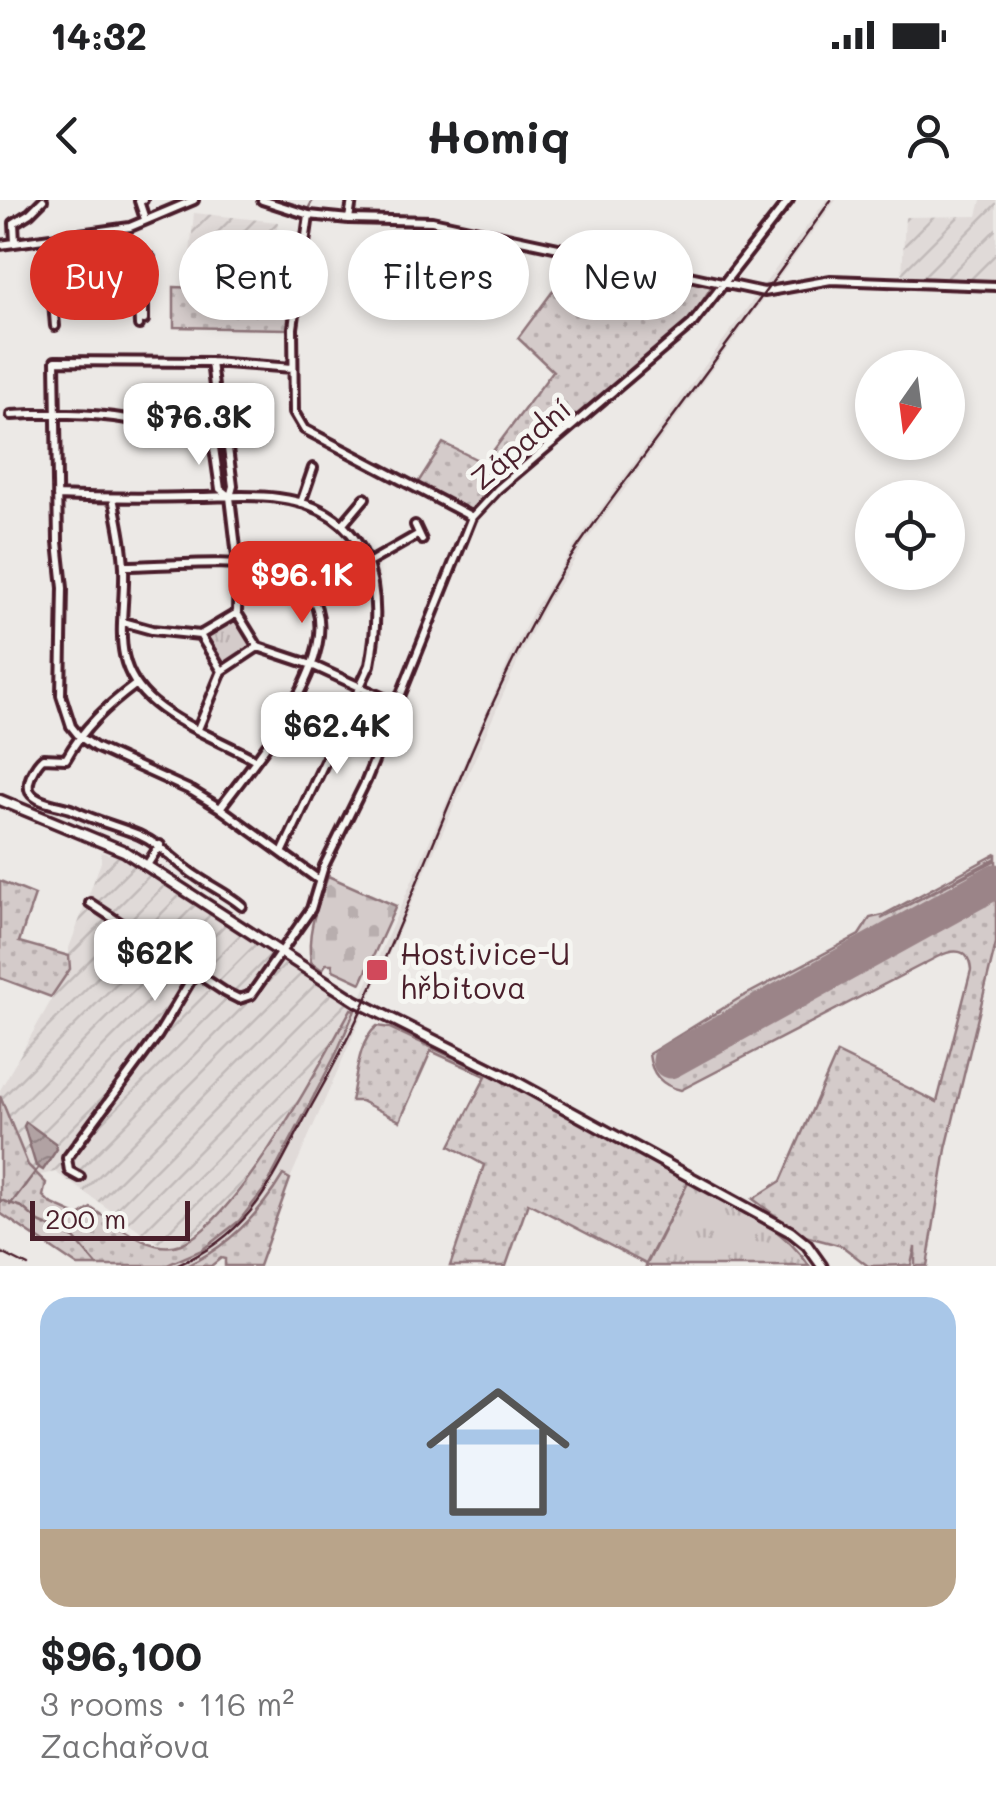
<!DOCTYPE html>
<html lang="en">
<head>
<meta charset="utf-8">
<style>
	:root { --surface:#fff; --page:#f6f6f6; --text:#202124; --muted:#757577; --accent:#d93025 }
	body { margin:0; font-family:Mali,sans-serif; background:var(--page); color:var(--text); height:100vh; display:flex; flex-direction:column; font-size:38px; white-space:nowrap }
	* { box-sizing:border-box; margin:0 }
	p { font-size:32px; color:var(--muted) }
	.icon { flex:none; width:55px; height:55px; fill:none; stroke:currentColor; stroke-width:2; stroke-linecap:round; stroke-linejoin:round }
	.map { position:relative; height:1066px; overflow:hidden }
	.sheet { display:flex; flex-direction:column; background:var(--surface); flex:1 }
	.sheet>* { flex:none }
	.hud { position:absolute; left:30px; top:30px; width:938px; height:90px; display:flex; gap:20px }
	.needle { width:65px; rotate:194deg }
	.tools { position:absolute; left:855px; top:150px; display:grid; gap:20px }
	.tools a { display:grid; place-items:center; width:110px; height:110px; border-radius:50%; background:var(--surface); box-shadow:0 5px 15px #0003; font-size:50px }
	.scale { position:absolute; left:30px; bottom:25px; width:160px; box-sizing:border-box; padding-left:10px; border:5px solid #4a1f2b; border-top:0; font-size:28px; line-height:35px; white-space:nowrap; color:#4a1f2b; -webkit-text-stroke:8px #f6f6f2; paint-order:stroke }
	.price { position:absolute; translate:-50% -85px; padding:0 22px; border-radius:20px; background:#fff; color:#222; font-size:32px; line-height:65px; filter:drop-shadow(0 2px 5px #0008) }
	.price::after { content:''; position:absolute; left:50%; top:60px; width:30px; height:22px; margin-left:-15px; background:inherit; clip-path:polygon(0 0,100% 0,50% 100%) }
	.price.selected { background:var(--accent); color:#fff }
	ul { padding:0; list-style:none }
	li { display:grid; align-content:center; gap:20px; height:530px; padding:0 40px }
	li span { display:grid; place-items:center; height:310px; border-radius:30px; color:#555 }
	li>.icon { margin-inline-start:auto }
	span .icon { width:180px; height:180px; fill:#fffc; stroke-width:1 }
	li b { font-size:42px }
	.pill { padding:0 35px; border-radius:45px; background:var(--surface); box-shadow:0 5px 15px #0003; font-size:35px; line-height:90px }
	.pill.selected { background:var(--accent); color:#fff }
	.status { display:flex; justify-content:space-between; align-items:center; height:70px; padding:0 50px; background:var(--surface); direction:ltr }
	.status svg { height:28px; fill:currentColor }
	header { display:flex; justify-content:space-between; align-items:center; height:130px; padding:0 40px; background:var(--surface); font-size:45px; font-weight:800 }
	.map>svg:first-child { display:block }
	.built { fill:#e0dad8 }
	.industrial { fill:url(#industrial-furrows) }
	.grass { fill:url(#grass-dots); stroke:#8f757a; stroke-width:2.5 }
	.cemetery { fill:url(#cemetery-stones); stroke:#8f757a; stroke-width:2.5 }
	.park { fill:url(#park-tufts); stroke:#8f757a; stroke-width:2.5 }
	.water { fill:url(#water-waves); stroke:#886e73; stroke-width:2.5 }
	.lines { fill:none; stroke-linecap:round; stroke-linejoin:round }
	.stream { stroke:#886e73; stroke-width:2.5 }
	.runway { stroke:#9b8488; stroke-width:35 }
	.minor-casing { stroke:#4a1f2b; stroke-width:14 }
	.major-casing { stroke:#4a1f2b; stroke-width:15 }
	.minor { stroke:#f6f6f2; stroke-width:6 }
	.major { stroke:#f6f6f2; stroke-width:8 }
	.rail { stroke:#4a1f2b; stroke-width:2.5 }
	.poi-dot { fill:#d1495b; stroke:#f6f6f2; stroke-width:4 }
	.labels { text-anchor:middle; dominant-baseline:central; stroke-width:10; stroke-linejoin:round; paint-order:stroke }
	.street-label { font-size:30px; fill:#4a1f2b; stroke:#f6f6f2 }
	.poi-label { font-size:30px; fill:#4a1f2b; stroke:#f6f6f2; text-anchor:start }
</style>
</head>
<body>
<div class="status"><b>14:32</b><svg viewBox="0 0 49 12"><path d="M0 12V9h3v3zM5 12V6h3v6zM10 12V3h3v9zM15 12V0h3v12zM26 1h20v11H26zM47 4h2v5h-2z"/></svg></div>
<header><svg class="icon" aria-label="back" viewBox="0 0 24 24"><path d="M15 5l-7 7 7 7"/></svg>Homiq<svg class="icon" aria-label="person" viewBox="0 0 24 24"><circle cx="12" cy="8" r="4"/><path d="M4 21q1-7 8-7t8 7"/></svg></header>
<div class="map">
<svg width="996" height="1066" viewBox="0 0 996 1066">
	<defs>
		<pattern id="industrial-furrows" width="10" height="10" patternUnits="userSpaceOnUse" patternTransform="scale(2.5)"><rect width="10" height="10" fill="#e0dad8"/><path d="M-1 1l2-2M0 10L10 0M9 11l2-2" fill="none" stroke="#c2bbba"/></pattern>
		<pattern id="grass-dots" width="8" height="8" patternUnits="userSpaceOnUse" patternTransform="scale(2.5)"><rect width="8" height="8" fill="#d4cbca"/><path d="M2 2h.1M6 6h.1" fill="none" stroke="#b8aeae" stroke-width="1.8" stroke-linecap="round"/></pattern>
		<pattern id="cemetery-stones" width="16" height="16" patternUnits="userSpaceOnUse" patternTransform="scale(2.5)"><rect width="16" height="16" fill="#d4cbca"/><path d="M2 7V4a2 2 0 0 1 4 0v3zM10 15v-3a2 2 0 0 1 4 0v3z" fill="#b8aeae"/></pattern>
		<pattern id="park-tufts" width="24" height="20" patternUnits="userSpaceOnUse" patternTransform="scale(2.5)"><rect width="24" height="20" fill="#d4cbca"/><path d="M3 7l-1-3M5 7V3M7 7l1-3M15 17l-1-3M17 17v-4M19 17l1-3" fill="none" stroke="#b8aeae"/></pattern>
		<pattern id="water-waves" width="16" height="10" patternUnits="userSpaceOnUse" patternTransform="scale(2.5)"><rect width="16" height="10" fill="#b1a2a3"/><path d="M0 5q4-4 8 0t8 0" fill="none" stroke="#928385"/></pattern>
	</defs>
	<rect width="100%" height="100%" fill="#ece9e6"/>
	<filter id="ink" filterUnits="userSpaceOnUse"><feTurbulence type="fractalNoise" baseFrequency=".01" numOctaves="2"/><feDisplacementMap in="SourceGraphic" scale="20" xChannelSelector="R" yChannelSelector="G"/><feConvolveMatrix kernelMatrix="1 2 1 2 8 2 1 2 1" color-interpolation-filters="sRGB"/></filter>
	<g filter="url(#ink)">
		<path class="built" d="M 826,0 L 836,0 L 585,343 L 542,412 L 520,456 L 290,979 L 282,975 L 254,1017 L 220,1048 L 186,1066 L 165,1066 L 215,1041 L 248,1012 L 266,987 L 336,854 L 512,453 L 535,408 L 579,338 Z"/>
		<path class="industrial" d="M 981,0 L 996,0 L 996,81 L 902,76 L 905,17 L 977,16 Z
			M 194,13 L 278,22 L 277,30 L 283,30 L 279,77 L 188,73 Z
			M 101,652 L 120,657 L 146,670 L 348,803 L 351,809 L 293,915 L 218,1016 L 179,1045 L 161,1045 L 55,972 L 40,975 L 28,965 L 0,895 L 0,890 L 69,769 L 69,748 L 101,662 Z"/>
		<path class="grass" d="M 579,56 L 712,86 L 693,116 L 665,143 L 485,295 L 471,311 L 417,284 L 443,243 L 484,263 L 553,171 L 518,138 Z
			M 174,87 L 288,92 L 288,129 L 174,127 Z
			M 996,654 L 996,658 L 881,719 L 996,660 L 996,743 L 946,949 L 927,1066 L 915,1066 L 915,1047 L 911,1065 L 868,1066 L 842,1046 L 801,1035 L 753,999 L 781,981 L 837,853 L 937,902 L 971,770 C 969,747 953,749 937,757 L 681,890 C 662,886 651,874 649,854 L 738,799 L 859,735 L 870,718 L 883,715 Z
			M 0,681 L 35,695 L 19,742 L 69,756 L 70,769 L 51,797 L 0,778 Z
			M 351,809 L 355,810 L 336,854 L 266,987 L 239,1021 L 202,1050 L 165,1066 L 78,1066 L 0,1013 L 0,896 L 28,965 L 46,983 L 43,996 L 50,1003 L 79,1016 L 91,1008 C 115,1023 151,1056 181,1044 C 237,1021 320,865 351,809 Z
			M 377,826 L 390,828 L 495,877 L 689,981 L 646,1064 L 528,1003 L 506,1066 L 450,1066 L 484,965 L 450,946 L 486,876 L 431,851 L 400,921 L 361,901 L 351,901 C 357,877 357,843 377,826 Z
			M 283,975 L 290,979 L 259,1066 L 225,1066 L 225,1059 L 221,1058 L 211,1066 L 186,1066 C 229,1046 259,1015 283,975 Z"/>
		<path class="cemetery" d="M 328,676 L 396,706 L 361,783 L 333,770 L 332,764 L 326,764 L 322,770 L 311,762 C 306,730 318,705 328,676 Z"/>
		<path class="park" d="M 232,419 L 238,421 L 254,447 L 227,465 L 221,463 L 206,437 Z
			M 689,981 C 731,1004 783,1025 809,1066 L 646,1066 Z"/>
		<path class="water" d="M 26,922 L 55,943 L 57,949 L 43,970 L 36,966 L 24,926 Z"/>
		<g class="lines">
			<path class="stream" d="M 308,9 L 313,0
				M 300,54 L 304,18
				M 0,1000 L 22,1007 L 39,1022 L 74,1038 L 98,1066
				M 10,1005 L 39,967"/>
			<path class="runway" d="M 670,861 L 996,681"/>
			<defs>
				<path id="minor" d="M 143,0 L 139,1 L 145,19
					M 262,0 L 309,15 L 349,19 L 432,21 L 764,92 L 831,80 L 996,86
					M 309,15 L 293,128 L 294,212 L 304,229 L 472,317
					M 349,19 L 352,0
					M 106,32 L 110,63 L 150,58
					M 48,40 L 55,126
					M 15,42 L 14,23 L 30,13 L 43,0
					M 0,45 L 130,27 L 194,0
					M 136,60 L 139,125
					M 139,89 L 144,97 L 144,120
					M 211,162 L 220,235 L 227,241 L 233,286 L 230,297 L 238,365 L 237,413
					M 293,168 L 211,162 L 55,161 L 58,342 L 63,388 L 61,495 L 71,526 L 79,536 L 95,547 L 192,591 L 220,608 L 319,680
					M 11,215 C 46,213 79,213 114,217 C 167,224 209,236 263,233
					M 219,236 L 213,241 L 220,289 L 229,296
					M 57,296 C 103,298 149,298 194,297 C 222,297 251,294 278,298 C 372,310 385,387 370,465 L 283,651
					M 113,298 C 118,321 123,343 124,367 C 126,420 107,464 154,503 C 183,527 222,541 256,560
					M 301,303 L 313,268
					M 343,324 L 365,298
					M 415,325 L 422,340
					M 370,362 L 419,334
					M 124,366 C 163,366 234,358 270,369 C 390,405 259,555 220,608
					M 237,413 L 258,447 L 222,471 L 200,435 Z
					M 123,422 L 152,430 L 200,435
					M 258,447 L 312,465 L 397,504
					M 135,485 C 107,506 83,528 66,559 L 43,558 C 36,564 25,582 30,592 C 37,604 62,605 73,610 C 95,621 117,626 139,635 C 162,645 176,663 196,676 C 212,687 228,694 242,706
					M 198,529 L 222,471
					M 147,665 L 160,645
					M 90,703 L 225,792 L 239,799 L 251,795 L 311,709 L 324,666 L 366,581 L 472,317 L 498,289 L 692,124 L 789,0
					M 80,977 L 69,971 L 67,958 L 158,835 L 195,773"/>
				<path id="major" d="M 0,600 L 124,651 L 356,801 L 502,874 L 791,1032 L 807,1045 L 822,1066"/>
			</defs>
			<use href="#minor" class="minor-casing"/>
			<use href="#major" class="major-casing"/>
			<use href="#minor" class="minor"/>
			<use href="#major" class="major"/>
			<path class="rail" d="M 0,1052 L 28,1066
				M 176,1066 C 261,1029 275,970 317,896 C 404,742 453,569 537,414 C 569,353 612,300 652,245 C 712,164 773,83 831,0"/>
		</g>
	</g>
	<rect class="poi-dot" x="365" y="758" width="24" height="24" rx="5"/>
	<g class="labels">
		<g class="street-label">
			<text transform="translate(520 243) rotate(-41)">Západní</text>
		</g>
		<g class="poi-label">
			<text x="400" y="753">Hostivice-U<tspan x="400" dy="34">hřbitova</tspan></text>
		</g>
	</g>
</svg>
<div class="tools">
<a><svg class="needle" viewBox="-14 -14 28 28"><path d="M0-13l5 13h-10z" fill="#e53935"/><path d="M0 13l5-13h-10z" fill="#757577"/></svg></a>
<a><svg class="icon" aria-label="locate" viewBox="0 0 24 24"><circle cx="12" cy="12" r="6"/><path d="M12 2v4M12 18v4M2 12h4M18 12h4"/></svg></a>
</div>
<div class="scale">200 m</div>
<b class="price" style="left:199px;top:268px">$76.3K</b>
<b class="price selected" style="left:302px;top:426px">$96.1K</b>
<b class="price" style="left:337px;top:577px">$62.4K</b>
<b class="price" style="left:155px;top:804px">$62K</b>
<div class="hud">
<a class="pill selected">Buy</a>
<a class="pill">Rent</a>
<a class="pill">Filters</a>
<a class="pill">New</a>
</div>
</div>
<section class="sheet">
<ul>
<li><span style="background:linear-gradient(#a9c7e8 75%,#b9a48a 0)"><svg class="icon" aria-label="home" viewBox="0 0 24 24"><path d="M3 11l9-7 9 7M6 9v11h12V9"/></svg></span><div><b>$96,100</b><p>3 rooms · 116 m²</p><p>Zachařova</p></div></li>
</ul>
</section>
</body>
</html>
